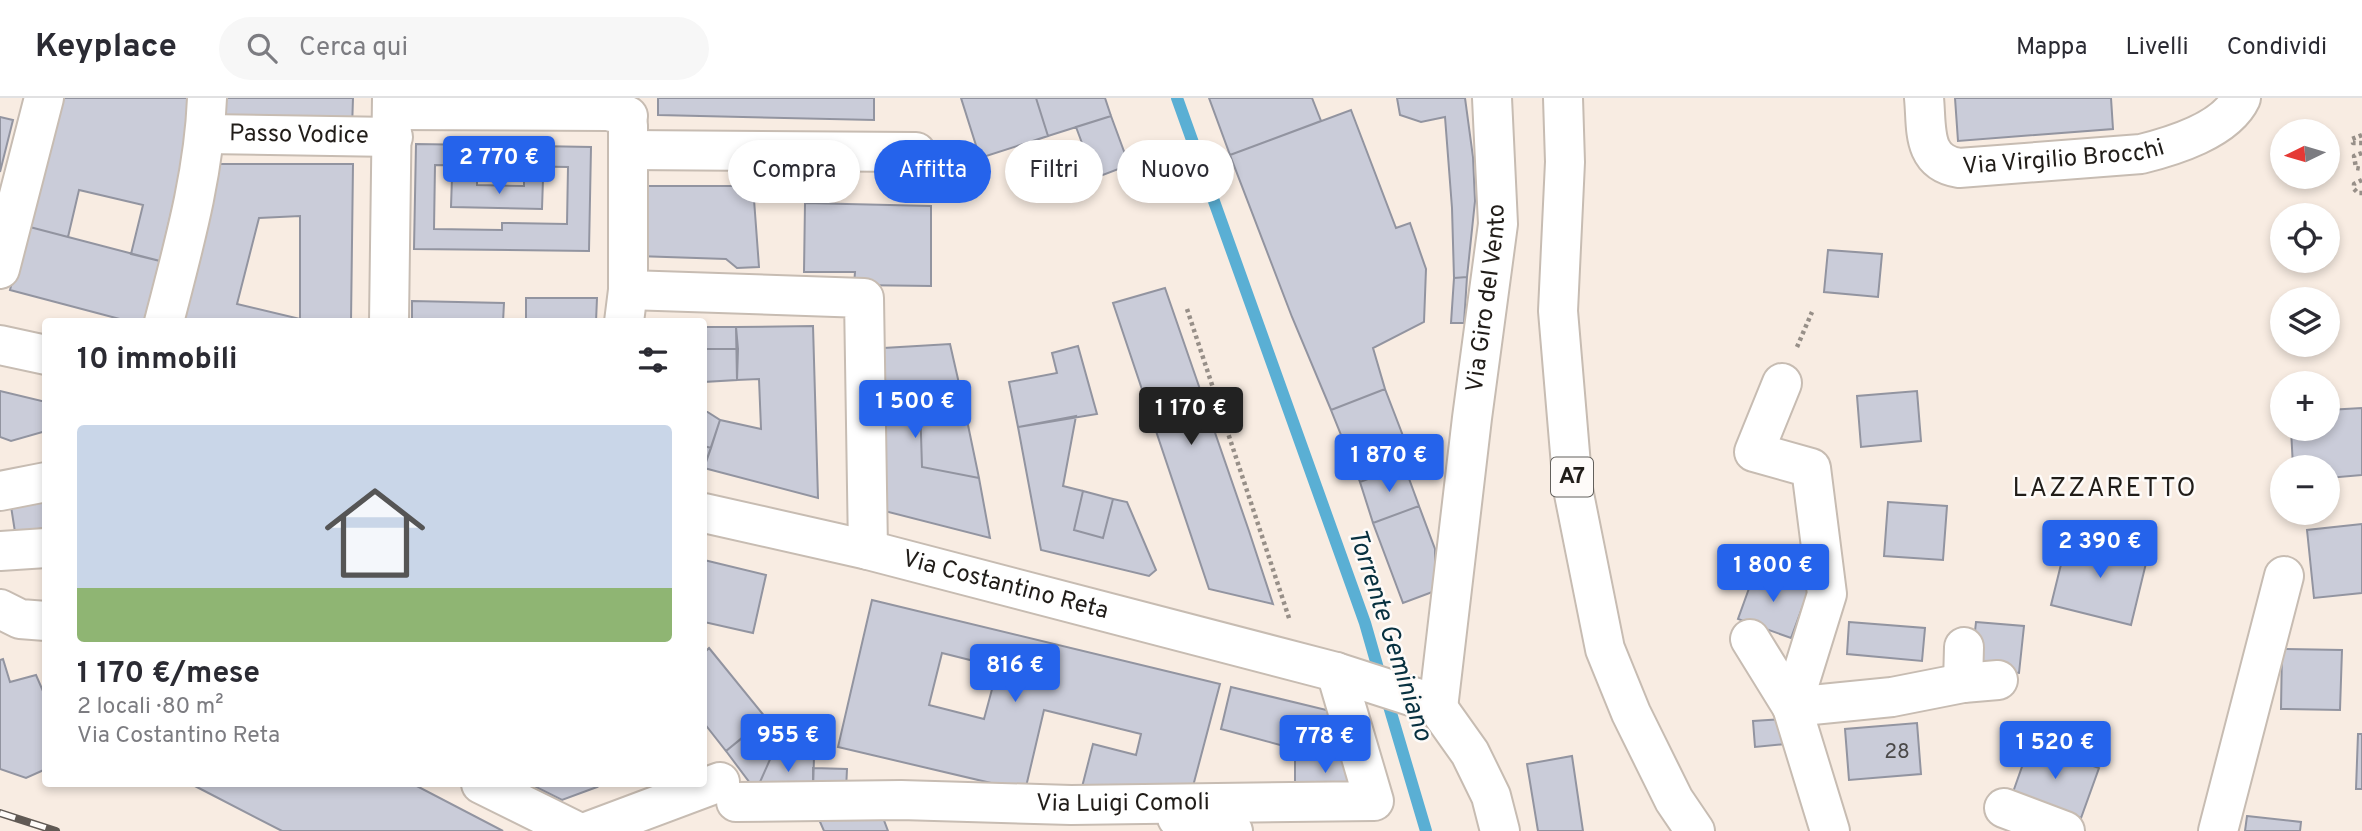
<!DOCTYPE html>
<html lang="it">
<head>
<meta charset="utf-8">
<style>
	:root { --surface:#fff; --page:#f7f7f7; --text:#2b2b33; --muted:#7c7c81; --line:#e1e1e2; --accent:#2563eb }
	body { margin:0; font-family:Overpass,sans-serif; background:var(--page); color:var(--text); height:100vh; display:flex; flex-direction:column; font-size:26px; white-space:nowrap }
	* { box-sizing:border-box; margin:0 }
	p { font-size:23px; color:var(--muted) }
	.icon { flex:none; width:38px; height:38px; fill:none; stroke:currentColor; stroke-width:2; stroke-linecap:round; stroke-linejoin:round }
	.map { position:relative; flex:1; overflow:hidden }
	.details { position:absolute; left:42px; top:220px; width:665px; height:469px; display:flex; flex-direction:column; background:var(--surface); border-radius:7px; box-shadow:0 4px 10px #0003 }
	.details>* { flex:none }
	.guide { position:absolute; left:728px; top:42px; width:665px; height:63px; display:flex; gap:14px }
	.needle { width:46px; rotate:265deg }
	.tools { position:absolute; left:2270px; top:21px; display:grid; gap:14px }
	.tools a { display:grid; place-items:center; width:70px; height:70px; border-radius:50%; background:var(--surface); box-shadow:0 4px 10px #0003; font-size:35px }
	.price { position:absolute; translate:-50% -60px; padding:0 16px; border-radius:7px; background:var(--accent); color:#fff; font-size:23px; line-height:46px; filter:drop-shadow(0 2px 4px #0008) }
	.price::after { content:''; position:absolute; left:50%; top:42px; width:21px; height:16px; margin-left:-10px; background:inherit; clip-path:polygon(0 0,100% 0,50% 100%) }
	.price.on { background:#222; color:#fff }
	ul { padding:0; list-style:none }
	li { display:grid; align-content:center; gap:14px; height:371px; padding:0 35px }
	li+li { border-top:2px solid var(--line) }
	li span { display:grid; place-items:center; height:217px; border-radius:7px; color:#555 }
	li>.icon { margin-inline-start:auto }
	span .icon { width:126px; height:126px; fill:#fffc; stroke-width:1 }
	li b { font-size:30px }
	h2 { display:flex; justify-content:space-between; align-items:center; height:84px; padding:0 35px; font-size:30px }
	.chip { padding:0 24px; border-radius:32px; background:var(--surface); box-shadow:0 4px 10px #0003; font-size:24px; line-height:63px }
	.chip.on { background:var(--accent); color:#fff }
	header { display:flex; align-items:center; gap:42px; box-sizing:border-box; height:98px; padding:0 35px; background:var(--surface); border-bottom:2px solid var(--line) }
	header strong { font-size:33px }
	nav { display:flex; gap:38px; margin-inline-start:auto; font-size:24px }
	.search { width:490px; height:63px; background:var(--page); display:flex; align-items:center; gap:18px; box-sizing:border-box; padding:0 24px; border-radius:38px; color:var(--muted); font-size:26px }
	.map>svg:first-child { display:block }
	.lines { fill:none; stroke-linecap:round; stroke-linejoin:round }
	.stream { stroke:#5aafd4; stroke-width:12 }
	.building { fill:#caccd9; stroke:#9294a0; stroke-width:2; fill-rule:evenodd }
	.minor-casing { stroke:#c7bcb2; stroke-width:42 }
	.major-casing { stroke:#c7bcb2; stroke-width:42 }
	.highway-casing { stroke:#c7bcb2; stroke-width:42 }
	.path { stroke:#978f88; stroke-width:4.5; stroke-dasharray:3.5 3.5; stroke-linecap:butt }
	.minor { stroke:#fff; stroke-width:38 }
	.major { stroke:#fff; stroke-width:38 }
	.highway { stroke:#fff; stroke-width:38 }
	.rail-casing { stroke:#605954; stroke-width:8 }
	.rail { stroke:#fefbf9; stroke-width:5; stroke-dasharray:16; stroke-linecap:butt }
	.labels { text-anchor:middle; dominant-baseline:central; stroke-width:5; stroke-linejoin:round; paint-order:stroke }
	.number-label { font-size:21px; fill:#4b4949 }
	.shield { fill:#fefbf9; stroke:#63605c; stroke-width:2 }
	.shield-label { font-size:23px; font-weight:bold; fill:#211d19 }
	.street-label { font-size:24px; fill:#211d19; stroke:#fefbf9 }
	.neighbourhood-label { font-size:26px; letter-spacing:2px; fill:#211d19; stroke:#fefbf9 }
	.water-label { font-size:26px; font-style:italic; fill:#07303f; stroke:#fefbf9 }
</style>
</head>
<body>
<header>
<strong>Keyplace</strong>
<div class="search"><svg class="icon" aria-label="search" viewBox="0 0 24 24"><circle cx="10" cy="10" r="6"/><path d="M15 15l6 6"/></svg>Cerca qui</div>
<nav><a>Mappa</a><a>Livelli</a><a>Condividi</a></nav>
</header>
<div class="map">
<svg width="2362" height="733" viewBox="0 0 2362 733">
	<rect width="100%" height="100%" fill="#f8ece2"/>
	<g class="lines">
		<path class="stream" d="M 1177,0 L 1365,525 L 1381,581
			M 1386,598 L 1426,733"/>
	</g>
	<path class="building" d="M 55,0 L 190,0 L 190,33 L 160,163 L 131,156 L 143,107 L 79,92 L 68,139 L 26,128 Z
		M 226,0 L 353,0 L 352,31 L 226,28 Z
		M 874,0 L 874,22 L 658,17 L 658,0 Z
		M 961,0 L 1036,0 L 1048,38 L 980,60 Z
		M 1036,0 L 1105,0 L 1111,18 L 1048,38 Z
		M 1209,0 L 1312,0 L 1321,23 L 1230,57 Z
		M 1397,0 L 1465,0 L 1473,59 L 1475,103 L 1467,179 L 1454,180 L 1452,110 L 1445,19 L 1421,24 L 1400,17 Z
		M 1955,0 L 2111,0 L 2113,31 L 1958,43 Z
		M 1351,12 L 1396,130 L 1410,125 L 1426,171 L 1424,224 L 1373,250 L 1385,291 L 1331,312 L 1292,219 L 1230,57 Z
		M 1111,18 L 1129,67 L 1095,80 L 1076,29 Z
		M 0,19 L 13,22 L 0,74 Z
		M 416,46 L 591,49 L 589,153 L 414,151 Z
		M 220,66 L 353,66 L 351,224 L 180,224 ZM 300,118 L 300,221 L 237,206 L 259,120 Z
		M 435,67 L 568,69 L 567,126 L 502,125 L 502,132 L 434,131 Z
		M 452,79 L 477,79 L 477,87 L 524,88 L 524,81 L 543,81 L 542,111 L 451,109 Z
		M 636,88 L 753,88 L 759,169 L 737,170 L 726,161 L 637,158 Z
		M 805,105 L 931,108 L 931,188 L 854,187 L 855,174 L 804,174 Z
		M 26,128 L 160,163 L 144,224 L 131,224 L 10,192 Z
		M 1828,152 L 1882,156 L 1878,199 L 1824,194 Z
		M 1467,179 L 1464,225 L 1451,225 L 1454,180 Z
		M 1165,190 L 1249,433 L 1273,506 L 1209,491 L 1113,205 Z
		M 526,200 L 597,200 L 596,224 L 526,224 Z
		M 412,203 L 504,205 L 503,224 L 412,224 Z
		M 813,228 L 818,400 L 704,370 L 720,322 L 761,331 L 759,281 L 737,282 L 736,229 Z
		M 704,229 L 736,229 L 738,251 L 704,251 Z
		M 950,246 L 963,303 L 920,304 L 922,369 L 979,380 L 990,440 L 869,409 L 867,251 Z
		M 1078,248 L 1097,316 L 1018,329 L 1009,284 L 1057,275 L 1052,255 Z
		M 704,251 L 738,251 L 737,282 L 704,284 L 706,313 L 720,322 L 711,350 L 704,348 Z
		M 1385,291 L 1413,364 L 1360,384 L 1331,312 Z
		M 0,293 L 46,304 L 46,333 L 11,343 L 0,339 Z
		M 1917,293 L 1921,343 L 1861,349 L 1857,298 Z
		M 963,303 L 979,380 L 922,369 L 920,304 Z
		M 2362,310 L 2362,377 L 2328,380 L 2328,369 L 2293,369 L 2291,331 L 2328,331 L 2328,312 Z
		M 1076,318 L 1063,388 L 1083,393 L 1074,432 L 1103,440 L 1113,401 L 1127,404 L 1156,472 L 1149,478 L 1041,452 L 1018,329 Z
		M 704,348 L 711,350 L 704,370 Z
		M 1404,367 L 1419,408 L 1373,425 L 1360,384 Z
		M 1083,393 L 1113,401 L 1103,440 L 1074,432 Z
		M 46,397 L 46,430 L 15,434 L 10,402 Z
		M 1888,404 L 1947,408 L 1943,462 L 1884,458 Z
		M 1419,408 L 1435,451 L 1435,493 L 1403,505 L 1373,425 Z
		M 2362,426 L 2362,495 L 2314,500 L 2307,432 Z
		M 2068,438 L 2148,457 L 2131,527 L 2051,507 Z
		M 704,462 L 766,477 L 753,535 L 704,524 Z
		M 1756,471 L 1809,491 L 1791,540 L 1738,521 Z
		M 872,502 L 1220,586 L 1192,692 L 1081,693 L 1093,646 L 1136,657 L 1141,636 L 1044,612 L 1025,693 L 838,649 ZM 942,555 L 998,569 L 984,621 L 929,607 Z
		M 1849,524 L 1925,530 L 1922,563 L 1847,556 Z
		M 1976,524 L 2024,528 L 2019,575 L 1971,570 Z
		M 709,550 L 766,620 L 726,653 L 704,625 L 704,555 Z
		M 2282,551 L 2342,552 L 2340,612 L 2281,611 Z
		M 3,561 L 10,584 L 36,577 L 46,600 L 46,671 L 26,680 L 0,671 L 0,562 Z
		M 1231,589 L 1339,615 L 1353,664 L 1295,651 L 1221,631 Z
		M 1782,621 L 1785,646 L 1755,649 L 1753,623 Z
		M 1917,625 L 1921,676 L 1849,682 L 1845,631 Z
		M 751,633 L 772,657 L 756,693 L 726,653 Z
		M 2358,636 L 2362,636 L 2362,691 L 2356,691 Z
		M 2030,646 L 2099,670 L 2081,720 L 2012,697 Z
		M 1295,651 L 1353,664 L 1363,697 L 1295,696 Z
		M 772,657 L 814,659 L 813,693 L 756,693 Z
		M 1572,658 L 1583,733 L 1538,733 L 1527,666 Z
		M 813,670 L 847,671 L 846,692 L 813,693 Z
		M 191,686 L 413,686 L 503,733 L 282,733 Z
		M 530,686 L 594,686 L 597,689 L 562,702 Z
		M 879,709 L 888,733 L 824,733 L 814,710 Z
		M 2247,718 L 2301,724 L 2300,733 L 2245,733 Z"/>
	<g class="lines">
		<defs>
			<g id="minor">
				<path id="s1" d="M 1924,0 C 1927,30 1921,64 1959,70 L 2141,56 C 2173,48 2226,32 2241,0"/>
				<path d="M 392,12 L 608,13 L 628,18"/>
				<path id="s2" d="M 206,36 L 393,39"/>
				<path d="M 629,52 L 916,54"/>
				<path d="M 0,171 L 44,0"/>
				<path d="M 628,192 L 864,200 L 868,452"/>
				<path d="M 164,224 C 183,150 204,77 207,0"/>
				<path d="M 389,224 L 392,0"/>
				<path d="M 624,224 L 628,192 L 628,27"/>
				<path d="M 1782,285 L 1754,354 L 1811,370 L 1827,496 L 1792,609 L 1830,733"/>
				<path d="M 0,393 L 46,384"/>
				<path d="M 0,453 L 46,450"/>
				<path d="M 0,511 L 20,521 L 46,523"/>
				<path d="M 1750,541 L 1792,609 L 1892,599 L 1963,585 L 1998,582"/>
				<path d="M 1963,585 L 1964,549"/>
				<path id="s3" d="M 1438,610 L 1472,320 L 1498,126 L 1492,0"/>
				<path d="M 481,686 L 576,733"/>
				<path id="s4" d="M 736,704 L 901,702 L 1071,707 L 1374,703 L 1336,574"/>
				<path d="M 2004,710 L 2065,733"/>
				<path d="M 1177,720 L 1233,733"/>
				<path d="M 589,733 L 720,684"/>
				<path d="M 2218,733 L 2284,478"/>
			</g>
			<g id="major">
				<path d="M 0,247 L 46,257"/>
				<path id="s5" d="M 704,415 L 868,452 L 1336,574 L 1423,602 L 1438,610 L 1470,655 L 1491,698 L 1500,733"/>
			</g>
			<path id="highway" d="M 1563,0 L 1565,64 L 1558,213 L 1573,391 L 1605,551 L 1631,615 L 1674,702 L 1695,733"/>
		</defs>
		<use href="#minor" class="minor-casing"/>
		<use href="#major" class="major-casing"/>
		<use href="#highway" class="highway-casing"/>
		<path class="path" d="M 2362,37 L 2352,41 L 2353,45 L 2362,45
			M 2362,55 L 2354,58 L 2356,70 L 2362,71
			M 2362,82 L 2354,86 L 2354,91 L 2358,95 L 2362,95
			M 1187,211 L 1290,523
			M 1797,249 L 1812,214"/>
		<use href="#minor" class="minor"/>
		<use href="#major" class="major"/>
		<use href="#highway" class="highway"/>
		<defs>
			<path id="rail" d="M 0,715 L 56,733"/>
		</defs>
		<use href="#rail" class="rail-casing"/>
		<use href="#rail" class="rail"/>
	</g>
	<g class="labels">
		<g class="number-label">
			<text x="1897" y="654">28</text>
		</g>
		<rect class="shield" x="1551" y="359.5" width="42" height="39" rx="5"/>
		<g class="shield-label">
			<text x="1572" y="379">A7</text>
		</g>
		<g class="street-label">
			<text stroke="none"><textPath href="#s2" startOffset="93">Passo Vodice</textPath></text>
			<text stroke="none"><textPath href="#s1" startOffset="192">Via Virgilio Brocchi</textPath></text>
			<text stroke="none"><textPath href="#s3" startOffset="413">Via Giro del Vento</textPath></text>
			<text stroke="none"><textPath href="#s5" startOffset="310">Via Costantino Reta</textPath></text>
			<text stroke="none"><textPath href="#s4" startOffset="387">Via Luigi Comoli</textPath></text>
		</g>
		<g class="neighbourhood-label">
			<text x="2105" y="391">LAZZARETTO</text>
		</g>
		<g class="water-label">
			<text transform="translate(1389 537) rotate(72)">Torrente Geminiano</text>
		</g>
	</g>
</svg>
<div class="tools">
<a><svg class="needle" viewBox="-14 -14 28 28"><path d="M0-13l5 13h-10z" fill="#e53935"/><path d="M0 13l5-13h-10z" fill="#7c7c81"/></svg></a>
<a><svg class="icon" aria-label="locate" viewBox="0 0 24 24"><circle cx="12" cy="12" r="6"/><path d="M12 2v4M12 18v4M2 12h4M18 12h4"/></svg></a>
<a><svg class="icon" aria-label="layers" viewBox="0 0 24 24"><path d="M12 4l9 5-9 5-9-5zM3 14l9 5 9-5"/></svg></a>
<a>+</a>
<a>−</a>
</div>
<b class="price" style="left:499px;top:98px">2 770 €</b>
<b class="price" style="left:915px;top:342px">1 500 €</b>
<b class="price on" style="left:1191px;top:349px">1 170 €</b>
<b class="price" style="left:1389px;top:396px">1 870 €</b>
<b class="price" style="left:2100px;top:482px">2 390 €</b>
<b class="price" style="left:1773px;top:506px">1 800 €</b>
<b class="price" style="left:1015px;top:606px">816 €</b>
<b class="price" style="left:788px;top:676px">955 €</b>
<b class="price" style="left:1325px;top:677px">778 €</b>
<b class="price" style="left:2055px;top:683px">1 520 €</b>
<div class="guide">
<a class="chip">Compra</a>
<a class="chip on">Affitta</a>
<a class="chip">Filtri</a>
<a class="chip">Nuovo</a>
</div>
<section class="details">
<h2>10 immobili<svg class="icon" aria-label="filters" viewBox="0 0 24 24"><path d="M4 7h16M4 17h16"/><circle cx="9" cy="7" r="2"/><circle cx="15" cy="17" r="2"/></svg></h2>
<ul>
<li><span style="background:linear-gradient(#c9d6e8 75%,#8fb573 0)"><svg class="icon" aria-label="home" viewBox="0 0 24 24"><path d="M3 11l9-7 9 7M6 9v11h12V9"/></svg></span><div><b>1 170 €/mese</b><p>2 locali · 80 m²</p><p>Via Costantino Reta</p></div></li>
</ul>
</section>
</div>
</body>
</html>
